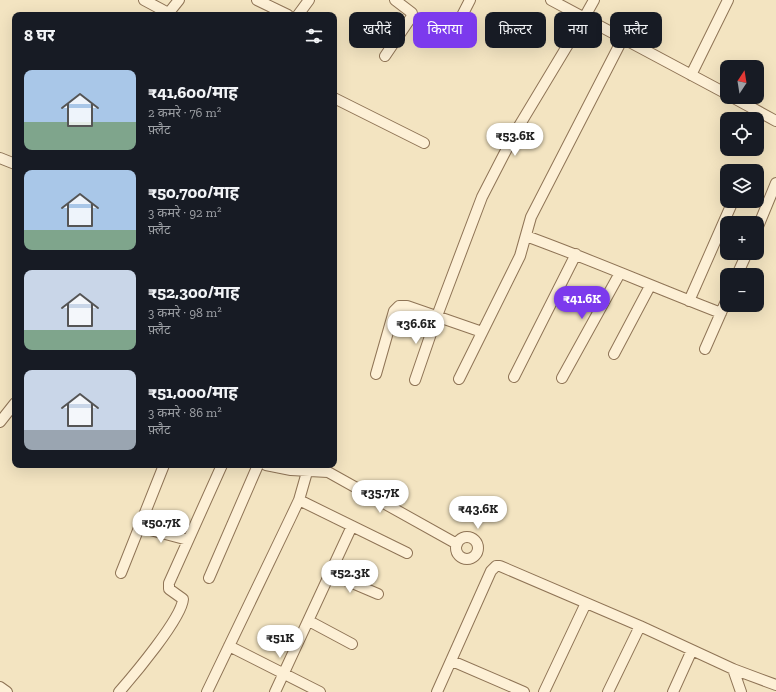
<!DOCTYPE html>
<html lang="hi">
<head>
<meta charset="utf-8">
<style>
	:root { --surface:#171b24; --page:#242831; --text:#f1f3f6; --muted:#9ea1a6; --accent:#7c3aed }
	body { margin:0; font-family:"Zilla Slab","Noto Sans Devanagari",serif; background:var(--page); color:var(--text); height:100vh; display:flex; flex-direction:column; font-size:15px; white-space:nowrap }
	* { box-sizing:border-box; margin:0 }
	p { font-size:13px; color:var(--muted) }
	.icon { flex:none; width:22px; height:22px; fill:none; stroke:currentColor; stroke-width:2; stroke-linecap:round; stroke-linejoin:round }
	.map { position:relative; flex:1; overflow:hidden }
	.side { position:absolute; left:12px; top:12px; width:325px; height:456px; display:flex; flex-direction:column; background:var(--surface); border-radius:8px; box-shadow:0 4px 16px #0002 }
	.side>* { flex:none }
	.top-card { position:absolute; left:349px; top:12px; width:367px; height:36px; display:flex; gap:8px }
	.needle { width:26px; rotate:12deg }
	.buttons { position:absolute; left:720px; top:60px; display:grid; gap:8px }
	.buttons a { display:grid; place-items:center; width:44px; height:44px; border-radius:8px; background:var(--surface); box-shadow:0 4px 16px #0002; font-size:20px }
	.price { position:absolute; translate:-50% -34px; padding:0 9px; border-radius:14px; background:#fff; color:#222; font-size:13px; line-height:26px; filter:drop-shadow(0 1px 2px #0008) }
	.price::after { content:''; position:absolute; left:50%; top:24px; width:12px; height:9px; margin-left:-6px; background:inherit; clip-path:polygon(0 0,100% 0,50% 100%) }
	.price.current { background:var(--accent); color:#fff }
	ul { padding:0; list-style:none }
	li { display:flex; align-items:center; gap:12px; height:100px; padding:0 12px }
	li span { display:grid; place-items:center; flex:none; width:112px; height:80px; border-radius:8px; color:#555 }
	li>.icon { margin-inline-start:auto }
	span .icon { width:48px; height:48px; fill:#fffc; stroke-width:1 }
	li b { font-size:17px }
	h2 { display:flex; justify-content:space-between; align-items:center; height:48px; padding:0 12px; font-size:17px }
	.tag { padding:0 14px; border-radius:8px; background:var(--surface); box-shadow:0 4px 16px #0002; font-size:14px; line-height:36px }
	.tag.current { background:var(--accent); color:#fff }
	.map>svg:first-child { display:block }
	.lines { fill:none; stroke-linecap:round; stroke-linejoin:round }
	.minor-casing { stroke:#8f7456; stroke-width:12 }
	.minor { stroke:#fdf0d6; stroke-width:10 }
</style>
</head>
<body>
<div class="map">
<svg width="776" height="692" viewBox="0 0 776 692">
	<rect width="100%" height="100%" fill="#f3e4c1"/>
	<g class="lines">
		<defs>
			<path id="minor" d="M 144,0 L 172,15
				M 257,0 L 288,15
				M 551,0 L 727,94
				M 167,15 L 179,0
				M 298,15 L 309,0
				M 450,39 L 470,0
				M 385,56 L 412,16 L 412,13 L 395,0
				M 691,75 L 728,0
				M 732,97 L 776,121
				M 334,98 L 424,143
				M 0,158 L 15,164
				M 757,229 L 776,183
				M 526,236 C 592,260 656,288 721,313
				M 737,275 L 747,253
				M 689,301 L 733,201
				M 705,349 L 727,299
				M 614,354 L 650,286
				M 376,374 L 394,311 L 399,306 L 407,306 L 482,332
				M 514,377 L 576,254
				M 562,378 L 620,273
				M 459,379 L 520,256 L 531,217 L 623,38
				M 415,380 L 437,316 L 482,197 L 516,131 L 584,18 L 594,0
				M 0,422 L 15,403
				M 266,465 L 291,470 L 328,472 L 457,544
				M 299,500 L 407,553
				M 139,527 L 188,540
				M456 548a11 11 0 1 1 22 0a11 11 0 1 1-22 0Z
				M 121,573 L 164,465
				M 331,574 L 378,594
				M 209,578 L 258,465
				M 309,621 L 352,644
				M 229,646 L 320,692
				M 452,661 L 524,692
				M 733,669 L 741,692
				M 0,687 L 7,692
				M 119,692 C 133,676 182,618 183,599 L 169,589 L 169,583 L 222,465
				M 207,692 L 290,519 L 299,500 L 307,472
				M 275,692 L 352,526
				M 437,692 L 491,571 L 496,566 L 500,566 L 640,626 L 733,669 L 776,685
				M 544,692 L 586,603
				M 608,692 L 640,626
				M 673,692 L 692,650"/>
		</defs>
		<use href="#minor" class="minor-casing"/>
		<use href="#minor" class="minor"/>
	</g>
</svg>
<div class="buttons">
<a><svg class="needle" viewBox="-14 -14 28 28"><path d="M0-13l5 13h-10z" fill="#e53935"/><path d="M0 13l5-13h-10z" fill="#9ea1a6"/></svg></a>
<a><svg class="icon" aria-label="locate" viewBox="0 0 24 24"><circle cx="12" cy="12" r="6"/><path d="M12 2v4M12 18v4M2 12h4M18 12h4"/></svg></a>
<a><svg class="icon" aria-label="layers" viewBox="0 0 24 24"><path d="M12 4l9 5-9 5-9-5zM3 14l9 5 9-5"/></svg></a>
<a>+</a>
<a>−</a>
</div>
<b class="price" style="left:515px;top:157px">₹53.6K</b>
<b class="price current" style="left:582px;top:320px">₹41.6K</b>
<b class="price" style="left:416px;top:345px">₹36.6K</b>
<b class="price" style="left:380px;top:514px">₹35.7K</b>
<b class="price" style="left:478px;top:530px">₹43.6K</b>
<b class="price" style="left:161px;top:544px">₹50.7K</b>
<b class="price" style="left:350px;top:594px">₹52.3K</b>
<b class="price" style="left:280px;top:659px">₹51K</b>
<div class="top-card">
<a class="tag">खरीदें</a>
<a class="tag current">किराया</a>
<a class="tag">फ़िल्टर</a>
<a class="tag">नया</a>
<a class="tag">फ़्लैट</a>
</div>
<section class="side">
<h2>8 घर<svg class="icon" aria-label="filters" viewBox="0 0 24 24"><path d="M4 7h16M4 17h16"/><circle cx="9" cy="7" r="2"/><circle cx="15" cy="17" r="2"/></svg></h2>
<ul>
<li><span style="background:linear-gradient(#a9c7e8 65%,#7fa58c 0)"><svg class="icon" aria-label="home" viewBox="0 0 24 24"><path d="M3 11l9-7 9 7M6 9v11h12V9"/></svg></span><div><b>₹41,600/माह</b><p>2 कमरे · 76 m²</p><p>फ़्लैट</p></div></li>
<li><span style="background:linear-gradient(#a9c7e8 75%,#7fa58c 0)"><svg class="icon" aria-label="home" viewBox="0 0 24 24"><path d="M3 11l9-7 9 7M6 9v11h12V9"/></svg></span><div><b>₹50,700/माह</b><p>3 कमरे · 92 m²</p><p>फ़्लैट</p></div></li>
<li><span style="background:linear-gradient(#c9d6e8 75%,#7fa58c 0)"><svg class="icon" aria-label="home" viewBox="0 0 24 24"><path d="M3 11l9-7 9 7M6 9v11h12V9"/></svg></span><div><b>₹52,300/माह</b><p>3 कमरे · 98 m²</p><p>फ़्लैट</p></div></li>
<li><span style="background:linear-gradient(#c9d6e8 75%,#9aa5b1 0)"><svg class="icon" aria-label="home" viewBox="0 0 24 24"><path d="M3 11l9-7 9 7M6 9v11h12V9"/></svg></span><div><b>₹51,000/माह</b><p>3 कमरे · 86 m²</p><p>फ़्लैट</p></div></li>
</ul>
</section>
</div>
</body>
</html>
